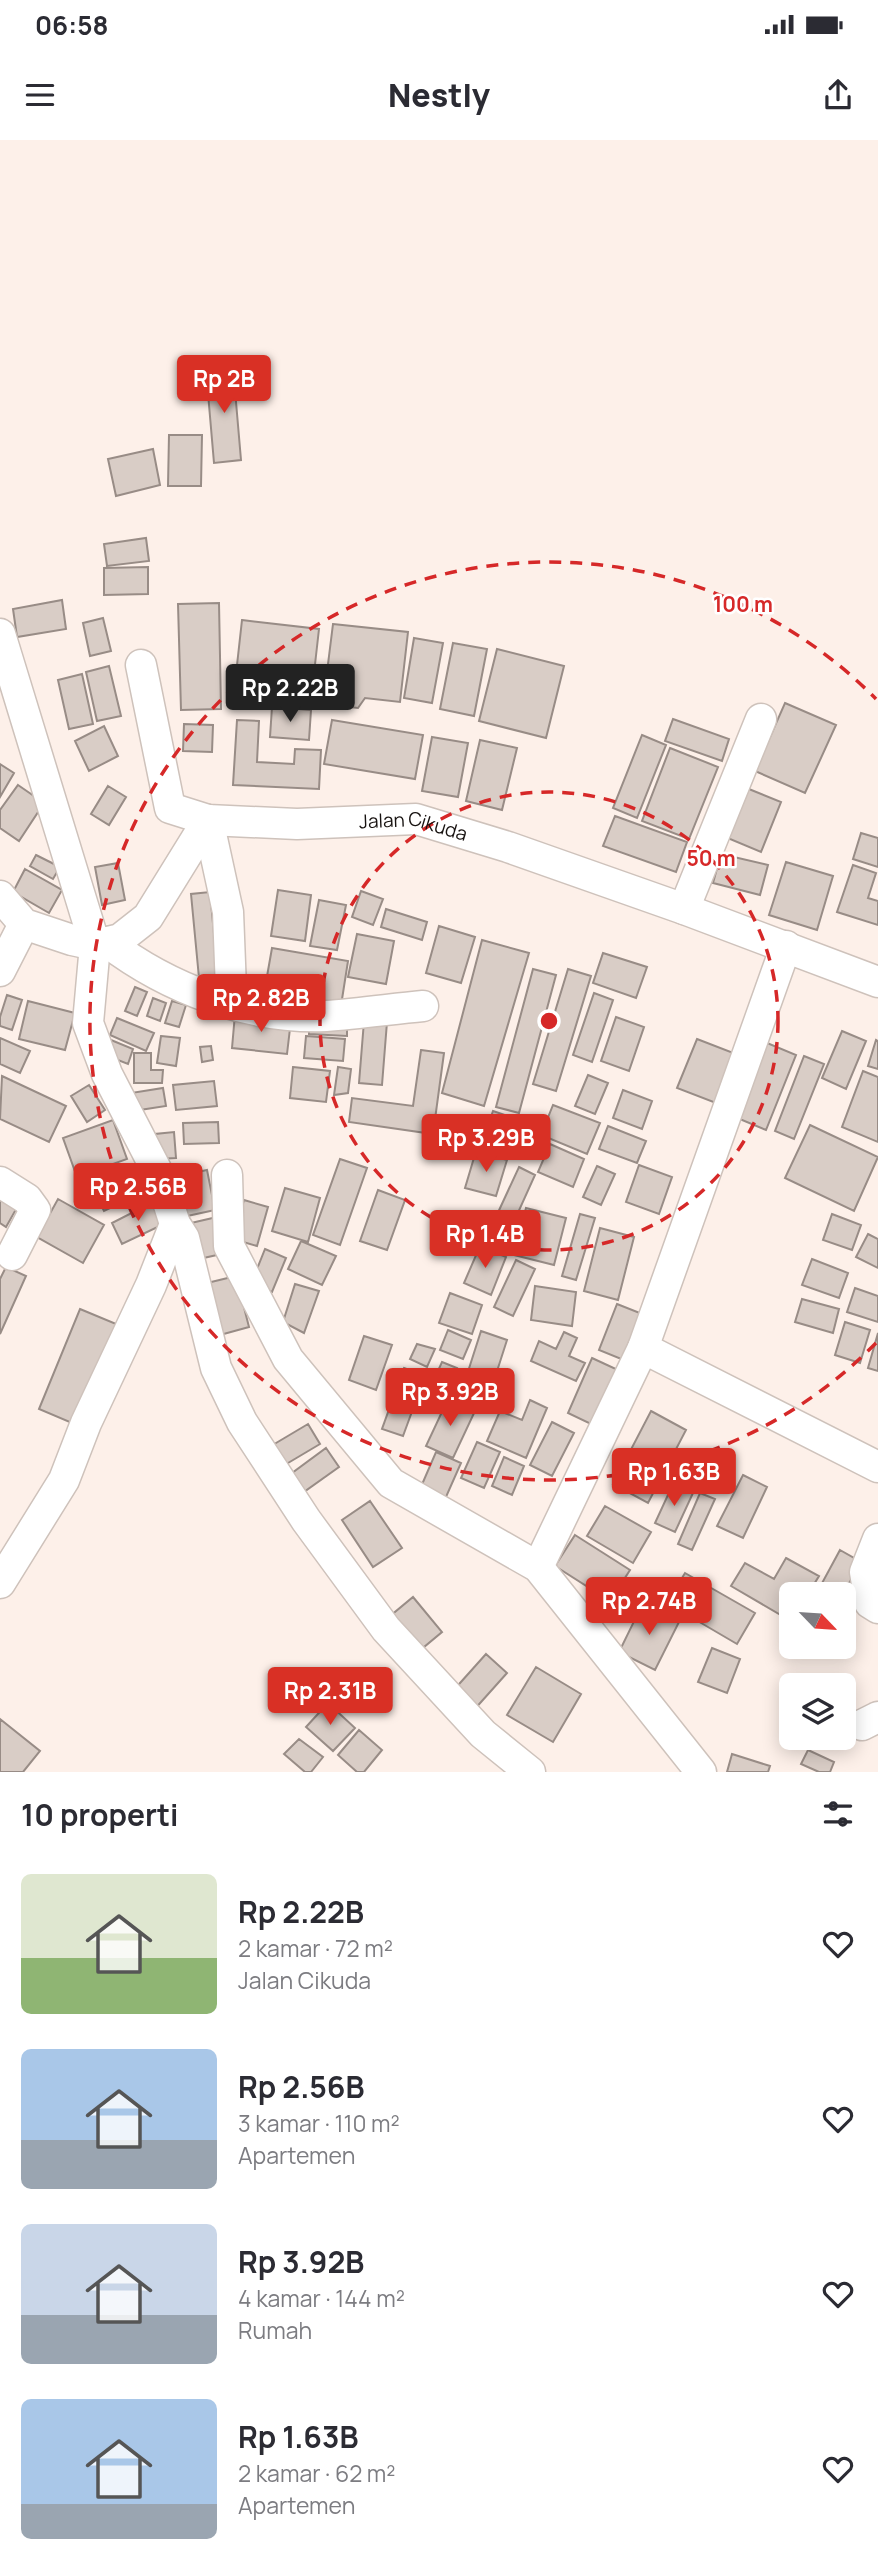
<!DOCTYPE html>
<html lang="id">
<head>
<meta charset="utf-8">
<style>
	:root { --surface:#fff; --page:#f2f2f3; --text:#2b2b33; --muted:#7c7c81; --accent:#d93025 }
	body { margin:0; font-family:Manrope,sans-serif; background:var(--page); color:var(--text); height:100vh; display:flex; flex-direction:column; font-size:26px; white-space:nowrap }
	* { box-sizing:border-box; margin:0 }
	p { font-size:23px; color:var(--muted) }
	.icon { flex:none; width:38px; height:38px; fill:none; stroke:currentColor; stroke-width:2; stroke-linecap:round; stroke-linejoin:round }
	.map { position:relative; height:1632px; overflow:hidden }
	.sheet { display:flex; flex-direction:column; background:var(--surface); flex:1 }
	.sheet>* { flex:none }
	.needle { width:46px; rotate:115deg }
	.buttons { position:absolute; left:779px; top:1442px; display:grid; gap:14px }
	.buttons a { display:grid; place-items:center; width:77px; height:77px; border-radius:10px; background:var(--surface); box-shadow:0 4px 18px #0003; font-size:35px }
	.price { position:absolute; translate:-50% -60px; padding:0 16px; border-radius:7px; background:var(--accent); color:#fff; font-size:23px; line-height:46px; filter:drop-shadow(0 2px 4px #0008) }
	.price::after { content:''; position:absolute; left:50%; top:42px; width:21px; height:16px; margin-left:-10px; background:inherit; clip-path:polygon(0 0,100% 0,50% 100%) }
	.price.on { background:#222; color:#fff }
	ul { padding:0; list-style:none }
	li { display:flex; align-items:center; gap:21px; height:175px; padding:0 21px }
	li span { display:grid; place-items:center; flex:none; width:196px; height:140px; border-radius:10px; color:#555 }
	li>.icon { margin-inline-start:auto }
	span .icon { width:84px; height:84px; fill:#fffc; stroke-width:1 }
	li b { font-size:30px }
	h2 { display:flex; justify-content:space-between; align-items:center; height:84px; padding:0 21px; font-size:30px }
	.status { display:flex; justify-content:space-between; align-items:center; height:49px; padding:0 35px; background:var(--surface); direction:ltr }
	.status svg { height:19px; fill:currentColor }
	header { display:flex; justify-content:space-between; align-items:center; height:91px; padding:0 21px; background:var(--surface); font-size:32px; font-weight:800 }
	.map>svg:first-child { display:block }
	.building { fill:#d9cdc6; stroke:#988c86; stroke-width:2 }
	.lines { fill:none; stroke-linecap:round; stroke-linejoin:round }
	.minor-casing { stroke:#cec2bb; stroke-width:33 }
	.minor { stroke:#fff; stroke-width:30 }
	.ring { fill:none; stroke:#d62828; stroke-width:3.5; stroke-dasharray:12 9 }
	.labels { text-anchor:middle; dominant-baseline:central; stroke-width:5; stroke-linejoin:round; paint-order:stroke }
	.street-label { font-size:19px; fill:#171210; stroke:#fff }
	.centre { fill:#d62828; stroke:#fff; stroke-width:3.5 }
	.ring-label { font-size:21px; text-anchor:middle; font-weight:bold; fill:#d62828; stroke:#fff; stroke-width:5; stroke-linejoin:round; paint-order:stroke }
</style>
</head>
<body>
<div class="status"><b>06:58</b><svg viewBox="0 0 49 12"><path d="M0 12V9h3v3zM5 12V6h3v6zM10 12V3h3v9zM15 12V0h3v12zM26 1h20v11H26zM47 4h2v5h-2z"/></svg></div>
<header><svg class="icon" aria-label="menu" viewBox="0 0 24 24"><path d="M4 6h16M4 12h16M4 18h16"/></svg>Nestly<svg class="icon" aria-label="share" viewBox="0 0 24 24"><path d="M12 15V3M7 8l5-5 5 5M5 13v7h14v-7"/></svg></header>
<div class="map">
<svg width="878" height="1632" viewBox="0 0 878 1632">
	<rect width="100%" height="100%" fill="#fdf0e9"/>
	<path class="building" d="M 233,227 L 241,320 L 214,323 L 206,230 Z
		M 169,295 L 202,295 L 201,346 L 168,346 Z
		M 153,309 L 160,345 L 116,356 L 108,319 Z
		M 146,398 L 149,421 L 107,426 L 104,404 Z
		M 148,427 L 148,454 L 104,455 L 104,428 Z
		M 62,460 L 66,489 L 17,497 L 13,469 Z
		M 219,463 L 221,569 L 181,570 L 178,464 Z
		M 103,478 L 111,511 L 90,516 L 83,483 Z
		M 242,480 L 319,489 L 312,551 L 263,546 L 262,555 L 234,552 Z
		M 333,484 L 408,492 L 400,562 L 365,558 L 358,568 L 323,564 Z
		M 414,498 L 443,503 L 432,563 L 404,558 Z
		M 453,503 L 487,509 L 474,576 L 440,569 Z
		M 497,509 L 564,526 L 546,598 L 479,581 Z
		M 109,526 L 121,576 L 97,581 L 86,532 Z
		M 82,534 L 93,584 L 69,589 L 58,540 Z
		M 785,563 L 836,585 L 805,653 L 755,631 Z
		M 272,567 L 311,570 L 309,600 L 270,597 Z
		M 673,579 L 729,599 L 722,621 L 665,601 Z
		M 237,580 L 259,581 L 257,622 L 294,624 L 295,609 L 321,610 L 319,649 L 233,645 Z
		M 332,580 L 423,595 L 415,639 L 324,624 Z
		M 184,584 L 213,585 L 212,612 L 183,611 Z
		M 104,586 L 118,616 L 89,631 L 75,601 Z
		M 642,595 L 666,605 L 637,678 L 613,668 Z
		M 432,597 L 468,603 L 458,657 L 422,651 Z
		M 480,600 L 517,608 L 502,670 L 466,661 Z
		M 670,608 L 718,627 L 689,699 L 642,681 Z
		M 0,624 L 14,633 L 0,657 Z
		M 18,645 L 44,663 L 19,701 L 0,688 L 0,670 Z
		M 739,645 L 781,662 L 761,712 L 718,694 Z
		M 108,646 L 126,657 L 109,685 L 91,674 Z
		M 615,676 L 687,702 L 676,732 L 603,706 Z
		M 861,693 L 878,698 L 878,727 L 853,719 Z
		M 721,714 L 768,725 L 760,755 L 713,743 Z
		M 36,715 L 60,727 L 53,739 L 30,726 Z
		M 786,722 L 833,736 L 817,790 L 769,775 Z
		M 118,723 L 125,760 L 102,765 L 95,727 Z
		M 853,725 L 876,733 L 868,758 L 878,761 L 878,785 L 837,772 Z
		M 25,729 L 62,750 L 49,773 L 13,752 Z
		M 278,750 L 311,755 L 305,801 L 271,796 Z
		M 361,751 L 383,759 L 373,785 L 352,777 Z
		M 210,752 L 218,836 L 199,838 L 191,754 Z
		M 319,760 L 346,765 L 337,810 L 310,806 Z
		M 386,769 L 427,782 L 422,800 L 381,787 Z
		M 439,786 L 475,797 L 461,843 L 426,833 Z
		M 357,794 L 394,801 L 386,844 L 348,837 Z
		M 482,800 L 529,813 L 484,966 L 442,953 Z
		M 272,808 L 348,821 L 340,872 L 263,859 Z
		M 603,813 L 647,827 L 636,858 L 593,843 Z
		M 533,829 L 556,835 L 519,973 L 496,967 Z
		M 568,829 L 591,836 L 556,951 L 533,944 Z
		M 135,847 L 147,852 L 137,876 L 125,871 Z
		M 594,853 L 613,860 L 592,922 L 573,915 Z
		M 7,855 L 22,860 L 12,890 L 0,886 L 0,877 Z
		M 153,858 L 166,863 L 160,881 L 147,876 Z
		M 28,861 L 75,873 L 65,910 L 19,899 Z
		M 172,861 L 186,865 L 179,887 L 165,883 Z
		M 235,874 L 291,880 L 287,914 L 232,908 Z
		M 616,877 L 644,887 L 629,931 L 601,921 Z
		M 117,878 L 154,893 L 146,911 L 110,895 Z
		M 309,879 L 347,882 L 347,896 L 309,894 Z
		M 364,881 L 387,882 L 382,945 L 359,943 Z
		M 842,891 L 866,901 L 846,949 L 822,938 Z
		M 161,896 L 180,898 L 176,926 L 157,923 Z
		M 306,896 L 345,899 L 343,921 L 304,918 Z
		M 0,898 L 30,911 L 20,933 L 0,924 Z
		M 697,899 L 736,914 L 716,963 L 677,948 Z
		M 111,900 L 133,909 L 128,924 L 105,915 Z
		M 760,900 L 796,915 L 766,990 L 730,975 Z
		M 876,900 L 878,901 L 878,929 L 868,926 Z
		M 211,906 L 213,920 L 202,922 L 200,907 Z
		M 421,910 L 444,913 L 433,994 L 349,982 L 352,958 L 413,966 Z
		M 134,913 L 151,913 L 151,930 L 163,930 L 162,943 L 134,943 Z
		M 804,916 L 824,924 L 794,999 L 775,991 Z
		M 293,927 L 330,931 L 326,962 L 290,958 Z
		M 338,927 L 351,929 L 348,953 L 334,955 Z
		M 863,931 L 878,937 L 878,1002 L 842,987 Z
		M 588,935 L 608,943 L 595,974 L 575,966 Z
		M 2,936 L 66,966 L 49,1002 L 0,979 Z
		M 214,941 L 217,966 L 176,970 L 173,945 Z
		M 89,945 L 105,970 L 87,982 L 71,956 Z
		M 163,948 L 166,966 L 133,971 L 131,953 Z
		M 623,950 L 652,961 L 642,989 L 613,978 Z
		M 553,965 L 600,983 L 587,1014 L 541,995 Z
		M 493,971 L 537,986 L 526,1018 L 482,1003 Z
		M 113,980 L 127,1019 L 77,1037 L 63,998 Z
		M 218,982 L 219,1003 L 184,1004 L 183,983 Z
		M 810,985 L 878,1017 L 854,1071 L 785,1038 Z
		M 608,986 L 646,1001 L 637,1023 L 599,1009 Z
		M 174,992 L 176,1018 L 158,1019 L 155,994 Z
		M 550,1004 L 584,1019 L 573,1047 L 538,1032 Z
		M 476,1011 L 507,1020 L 496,1056 L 465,1048 Z
		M 340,1019 L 367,1028 L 340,1105 L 313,1095 Z
		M 639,1025 L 672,1037 L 659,1074 L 626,1062 Z
		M 597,1026 L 615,1034 L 601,1065 L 583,1057 Z
		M 519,1027 L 535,1035 L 512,1086 L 495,1079 Z
		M 136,1028 L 146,1051 L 104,1071 L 93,1049 Z
		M 207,1030 L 215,1070 L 178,1078 L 170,1038 Z
		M 285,1048 L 320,1058 L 308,1102 L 272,1091 Z
		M 378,1050 L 405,1060 L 387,1110 L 360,1101 Z
		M 0,1054 L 19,1064 L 6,1087 L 0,1083 Z
		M 58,1059 L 104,1085 L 83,1123 L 37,1097 Z
		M 244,1060 L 268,1067 L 257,1106 L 233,1099 Z
		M 153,1062 L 164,1084 L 122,1104 L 112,1083 Z
		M 526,1068 L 566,1078 L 554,1125 L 514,1115 Z
		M 580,1074 L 595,1078 L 576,1140 L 562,1136 Z
		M 832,1074 L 861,1085 L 852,1110 L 823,1100 Z
		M 217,1077 L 226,1113 L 199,1119 L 191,1083 Z
		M 600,1088 L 634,1097 L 618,1160 L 584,1151 Z
		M 868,1094 L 878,1099 L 878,1128 L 856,1117 Z
		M 301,1101 L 336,1116 L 322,1145 L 288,1129 Z
		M 480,1106 L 506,1117 L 491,1155 L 464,1143 Z
		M 265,1109 L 286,1118 L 272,1152 L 251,1144 Z
		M 812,1119 L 848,1133 L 839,1158 L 802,1145 Z
		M 516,1120 L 535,1129 L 513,1176 L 494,1167 Z
		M 6,1127 L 26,1136 L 0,1194 L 0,1139 Z
		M 236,1136 L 249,1187 L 220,1195 L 207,1143 Z
		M 295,1144 L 319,1151 L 304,1193 L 283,1182 Z
		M 535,1146 L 576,1152 L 572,1186 L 531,1180 Z
		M 855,1148 L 878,1156 L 878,1182 L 847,1172 Z
		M 450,1153 L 482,1165 L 472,1194 L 439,1183 Z
		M 802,1159 L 839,1169 L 833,1193 L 795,1182 Z
		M 617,1164 L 650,1177 L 631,1223 L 599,1210 Z
		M 80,1169 L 121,1186 L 79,1286 L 39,1269 Z
		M 845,1182 L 870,1190 L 860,1223 L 835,1215 Z
		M 448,1190 L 471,1200 L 463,1219 L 440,1210 Z
		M 481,1191 L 507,1200 L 490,1253 L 464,1244 Z
		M 564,1192 L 577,1198 L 569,1216 L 585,1223 L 576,1241 L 531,1221 L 539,1201 L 556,1209 Z
		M 878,1193 L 878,1231 L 868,1228 Z
		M 364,1196 L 392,1205 L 376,1250 L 349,1240 Z
		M 417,1204 L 435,1209 L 427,1227 L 410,1219 Z
		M 592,1218 L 618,1230 L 593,1285 L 568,1273 Z
		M 442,1222 L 457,1228 L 446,1253 L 431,1246 Z
		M 404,1228 L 425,1236 L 403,1296 L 382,1289 Z
		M 448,1259 L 475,1271 L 453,1318 L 426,1306 Z
		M 530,1260 L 547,1268 L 526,1318 L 487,1301 L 500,1271 L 522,1280 Z
		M 651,1271 L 686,1290 L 648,1363 L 613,1344 Z
		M 552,1282 L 574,1293 L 552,1336 L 530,1325 Z
		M 308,1284 L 320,1304 L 283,1326 L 271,1306 Z
		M 477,1302 L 500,1312 L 484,1348 L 461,1338 Z
		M 326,1308 L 339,1327 L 301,1354 L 288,1336 Z
		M 436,1312 L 461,1323 L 442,1366 L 417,1356 Z
		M 504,1317 L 524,1326 L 512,1355 L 492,1346 Z
		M 743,1335 L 767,1347 L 743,1398 L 717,1386 Z
		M 673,1344 L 693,1353 L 675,1392 L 655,1383 Z
		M 700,1353 L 715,1359 L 692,1410 L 678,1404 Z
		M 370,1361 L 402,1408 L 373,1427 L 342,1380 Z
		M 605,1366 L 651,1392 L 633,1423 L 587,1396 Z
		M 575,1395 L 630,1430 L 610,1461 L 555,1426 Z
		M 840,1410 L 861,1422 L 843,1454 L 838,1454 L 821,1445 Z
		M 786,1418 L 819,1436 L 808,1454 L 791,1454 L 791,1481 L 731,1446 L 745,1423 L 774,1439 Z
		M 685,1433 L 755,1473 L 737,1504 L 667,1463 Z
		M 413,1457 L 442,1492 L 418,1512 L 389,1477 Z
		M 643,1463 L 679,1482 L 655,1530 L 619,1512 Z
		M 712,1508 L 740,1519 L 727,1553 L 698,1542 Z
		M 486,1514 L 507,1533 L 473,1571 L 452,1552 Z
		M 536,1527 L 581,1554 L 553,1602 L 507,1575 Z
		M 328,1563 L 355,1588 L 333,1611 L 306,1587 Z
		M 0,1579 L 40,1611 L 23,1632 L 0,1632 Z
		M 359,1590 L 382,1610 L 364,1632 L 357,1632 L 338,1615 Z
		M 299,1599 L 323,1617 L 311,1632 L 305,1632 L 284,1614 Z
		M 808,1610 L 834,1622 L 830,1632 L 819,1632 L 801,1624 Z
		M 732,1614 L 770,1626 L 768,1632 L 727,1632 Z"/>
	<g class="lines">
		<defs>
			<g id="minor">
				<path d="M 0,494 L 95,805 L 88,883 L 107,934 L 160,1037 L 175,1084 L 184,1098 L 216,1228 L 242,1282 L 306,1380 L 386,1489 L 483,1594 L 530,1632"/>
				<path id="s1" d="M 141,525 L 170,668 L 208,680 L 297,684 L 416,679 L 508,707 L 684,769 L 878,842"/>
				<path d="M 208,680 L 228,772 L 231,849"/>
				<path d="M 0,756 L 24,784 L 72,800 L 95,805 L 120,799 L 148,777 L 208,680"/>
				<path d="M 684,769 L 761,579"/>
				<path d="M 107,802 C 169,849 248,879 326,876 C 358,874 391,869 423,866"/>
				<path d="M 786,806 L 643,1208 L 878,1327"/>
				<path d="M 0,831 L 24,784"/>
				<path d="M 227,1035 L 229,1106 L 288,1219 L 391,1343 L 538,1427 L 701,1632"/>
				<path d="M 0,1042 L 27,1059 L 35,1070 L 12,1115"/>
				<path d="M 878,1399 L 865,1432 L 870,1463 L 878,1468"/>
				<path d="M 538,1427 L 643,1208"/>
				<path d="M 0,1443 L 64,1340 L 86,1283 L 151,1145 L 175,1084"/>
				<path d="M 862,1585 L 878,1577"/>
			</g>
		</defs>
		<use href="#minor" class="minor-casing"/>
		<use href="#minor" class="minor"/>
	</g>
	<g class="ring">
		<circle cx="549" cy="881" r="229"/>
		<path d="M876 1203A459 459 0 1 1 876 559"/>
	</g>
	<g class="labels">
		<g class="street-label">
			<text stroke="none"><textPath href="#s1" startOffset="392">Jalan Cikuda</textPath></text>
		</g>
	</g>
	<circle cx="549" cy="881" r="10" class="centre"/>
	<g class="ring-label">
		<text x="743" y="472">100 m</text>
		<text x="711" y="726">50 m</text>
	</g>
</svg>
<div class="buttons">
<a><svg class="needle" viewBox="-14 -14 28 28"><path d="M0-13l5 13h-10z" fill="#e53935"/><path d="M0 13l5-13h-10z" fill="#7c7c81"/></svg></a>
<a><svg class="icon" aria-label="layers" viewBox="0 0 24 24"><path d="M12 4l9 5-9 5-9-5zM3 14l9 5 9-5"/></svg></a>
</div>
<b class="price" style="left:224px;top:275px">Rp 2B</b>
<b class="price on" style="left:290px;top:584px">Rp 2.22B</b>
<b class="price" style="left:261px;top:894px">Rp 2.82B</b>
<b class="price" style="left:486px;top:1034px">Rp 3.29B</b>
<b class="price" style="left:138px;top:1083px">Rp 2.56B</b>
<b class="price" style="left:485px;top:1130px">Rp 1.4B</b>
<b class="price" style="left:450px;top:1288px">Rp 3.92B</b>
<b class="price" style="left:674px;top:1368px">Rp 1.63B</b>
<b class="price" style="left:649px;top:1497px">Rp 2.74B</b>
<b class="price" style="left:330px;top:1587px">Rp 2.31B</b>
</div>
<section class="sheet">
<h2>10 properti<svg class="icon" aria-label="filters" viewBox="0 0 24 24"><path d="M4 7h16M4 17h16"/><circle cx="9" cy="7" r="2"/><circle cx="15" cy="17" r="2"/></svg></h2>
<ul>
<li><span style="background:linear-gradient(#dfe7d0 60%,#8fb573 0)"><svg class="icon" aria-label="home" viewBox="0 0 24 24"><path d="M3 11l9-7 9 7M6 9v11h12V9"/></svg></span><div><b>Rp 2.22B</b><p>2 kamar · 72 m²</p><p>Jalan Cikuda</p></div><svg class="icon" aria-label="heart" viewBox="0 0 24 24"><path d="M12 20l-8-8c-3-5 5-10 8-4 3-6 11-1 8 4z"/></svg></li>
<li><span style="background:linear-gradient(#a9c7e8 65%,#9aa5b1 0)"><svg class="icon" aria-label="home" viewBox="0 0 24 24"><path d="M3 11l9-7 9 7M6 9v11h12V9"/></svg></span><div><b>Rp 2.56B</b><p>3 kamar · 110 m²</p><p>Apartemen</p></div><svg class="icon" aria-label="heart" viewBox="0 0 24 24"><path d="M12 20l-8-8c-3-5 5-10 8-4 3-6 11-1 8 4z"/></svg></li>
<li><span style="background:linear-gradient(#c9d6e8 65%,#9aa5b1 0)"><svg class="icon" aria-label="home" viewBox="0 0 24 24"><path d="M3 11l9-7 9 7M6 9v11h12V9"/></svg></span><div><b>Rp 3.92B</b><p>4 kamar · 144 m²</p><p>Rumah</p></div><svg class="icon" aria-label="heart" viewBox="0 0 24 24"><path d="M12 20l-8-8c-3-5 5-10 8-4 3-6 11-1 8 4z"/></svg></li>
<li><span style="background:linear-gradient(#a9c7e8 75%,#9aa5b1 0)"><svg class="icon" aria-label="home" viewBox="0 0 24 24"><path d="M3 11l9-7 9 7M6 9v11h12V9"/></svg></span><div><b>Rp 1.63B</b><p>2 kamar · 62 m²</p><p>Apartemen</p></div><svg class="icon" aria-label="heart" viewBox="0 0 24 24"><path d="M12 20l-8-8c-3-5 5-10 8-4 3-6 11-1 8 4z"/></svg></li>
</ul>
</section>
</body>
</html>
